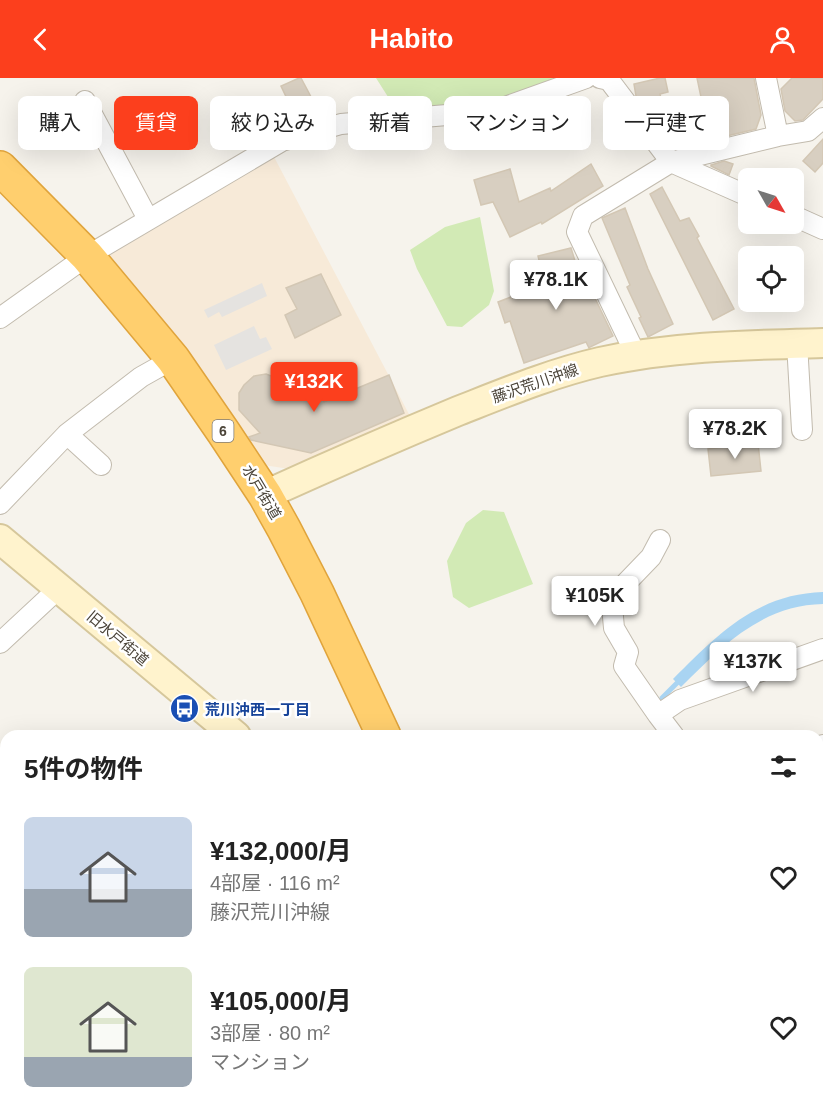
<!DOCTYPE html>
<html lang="ja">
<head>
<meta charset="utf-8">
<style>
	:root { --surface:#fff; --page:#f6f6f6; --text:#222; --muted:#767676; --accent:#fc3f1d }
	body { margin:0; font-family:Arial,"Noto Sans JP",sans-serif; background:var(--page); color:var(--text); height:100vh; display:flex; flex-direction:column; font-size:22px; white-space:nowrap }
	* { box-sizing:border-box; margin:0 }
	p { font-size:20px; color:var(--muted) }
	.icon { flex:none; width:33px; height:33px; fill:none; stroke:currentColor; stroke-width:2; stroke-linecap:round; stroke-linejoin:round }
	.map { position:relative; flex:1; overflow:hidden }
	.details { position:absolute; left:0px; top:652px; width:824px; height:386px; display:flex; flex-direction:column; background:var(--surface); border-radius:18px 18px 0 0; box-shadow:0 6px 24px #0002 }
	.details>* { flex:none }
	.guide { position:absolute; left:18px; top:18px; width:788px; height:54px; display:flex; gap:12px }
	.needle { width:39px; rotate:129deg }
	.controls { position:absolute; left:738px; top:90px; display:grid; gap:12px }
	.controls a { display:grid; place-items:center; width:66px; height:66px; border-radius:9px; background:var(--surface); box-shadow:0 6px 24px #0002; font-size:30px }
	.price { position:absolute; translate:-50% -51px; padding:0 14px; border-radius:6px; background:#fff; color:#222; font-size:20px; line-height:39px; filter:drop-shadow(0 2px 3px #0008) }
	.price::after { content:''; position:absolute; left:50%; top:36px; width:18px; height:14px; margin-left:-9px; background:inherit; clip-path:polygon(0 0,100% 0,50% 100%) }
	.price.active { background:var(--accent); color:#fff }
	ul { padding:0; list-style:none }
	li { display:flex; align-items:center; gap:18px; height:150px; padding:0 24px }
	li span { display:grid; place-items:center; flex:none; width:168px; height:120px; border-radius:9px; color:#555 }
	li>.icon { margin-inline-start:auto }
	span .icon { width:72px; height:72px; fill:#fffc; stroke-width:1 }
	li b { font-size:26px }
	h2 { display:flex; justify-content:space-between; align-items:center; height:72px; padding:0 24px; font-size:26px }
	.chip { padding:0 21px; border-radius:9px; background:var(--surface); box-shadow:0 6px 24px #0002; font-size:21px; line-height:54px }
	.chip.active { background:var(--accent); color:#fff }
	header { display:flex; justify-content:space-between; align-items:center; height:78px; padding:0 24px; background:var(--accent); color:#fff; font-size:27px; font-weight:800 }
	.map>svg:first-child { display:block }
	.commercial { fill:#f7ead8 }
	.green { fill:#d2eab5 }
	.parking { fill:#e5e3e0 }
	.water { fill:#a9d4f2 }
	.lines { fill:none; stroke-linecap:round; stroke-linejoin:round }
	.stream { stroke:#a9d4f2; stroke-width:5 }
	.building { fill:#d8cfc1; stroke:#d3c7b4; stroke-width:1.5 }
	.street-casing { stroke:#c2bbae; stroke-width:22 }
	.secondary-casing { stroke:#d6c79b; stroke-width:32 }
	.primary-casing { stroke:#e6c16a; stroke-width:34 }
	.highway-casing { stroke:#e0a43c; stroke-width:36 }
	.street { stroke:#fff; stroke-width:20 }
	.secondary { stroke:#fff3cd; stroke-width:28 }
	.primary { stroke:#ffe39c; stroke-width:32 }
	.highway { stroke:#ffcf6e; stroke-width:33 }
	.labels { text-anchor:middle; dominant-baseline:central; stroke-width:5; stroke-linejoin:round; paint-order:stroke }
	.shield { fill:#fff; stroke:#817c74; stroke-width:1.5 }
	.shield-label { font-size:14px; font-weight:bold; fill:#4b4439 }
	.street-label { font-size:15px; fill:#4b4439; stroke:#fff }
	.transit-label { font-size:15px; font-weight:bold; fill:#164399; stroke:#fff; text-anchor:start }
</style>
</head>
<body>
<header><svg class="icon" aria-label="back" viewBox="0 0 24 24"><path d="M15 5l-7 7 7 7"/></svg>Habito<svg class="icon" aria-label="person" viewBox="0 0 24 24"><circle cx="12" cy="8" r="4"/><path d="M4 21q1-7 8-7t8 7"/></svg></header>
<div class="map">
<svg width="823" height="1037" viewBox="0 0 823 1037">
	<rect width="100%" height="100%" fill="#f6f3ec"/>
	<path class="commercial" d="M 272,75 L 411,340 L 290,391 L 263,387 L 246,358 L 190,277 L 109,176 Z"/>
	<path class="green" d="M 376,0 L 554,0 L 492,26 L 397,33 Z
		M 480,139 L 494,213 L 489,227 L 462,249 L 447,248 L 417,191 L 410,172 L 445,149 Z
		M 483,432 L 504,434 L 533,506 L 469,530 L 453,519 L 447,483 L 466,445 Z"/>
	<path class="parking" d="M 262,205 L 267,218 L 222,239 L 219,234 L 208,240 L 204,232 Z
		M 254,248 L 260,261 L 266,259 L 272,271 L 226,292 L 214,267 Z
		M 823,870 L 823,933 L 818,935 L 818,871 Z"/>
	<path class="water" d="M 823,514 L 823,526 C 762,527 722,568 681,609 L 673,601 C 717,557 756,516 823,514 Z"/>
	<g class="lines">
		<path class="stream" d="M 662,620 L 682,600"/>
	</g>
	<path class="building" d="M 299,0 L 301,0 L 320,36 L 299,46 L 281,8 Z
		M 660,0 L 665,0 L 668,14 L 660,16 L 661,21 L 642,26 L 636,18 L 634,6 Z
		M 697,0 L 754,0 L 761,37 L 756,51 L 676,70 L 662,52 L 661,47 L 705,38 Z
		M 792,0 L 823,0 L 823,21 L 803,42 L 795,43 L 785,33 L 781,11 Z
		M 612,26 L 620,37 L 612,43 L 604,28 Z
		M 823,61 L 823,85 L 815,94 L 803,83 Z
		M 724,83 L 733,86 L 729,97 L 711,88 L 711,87 Z
		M 591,86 L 603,108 L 542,146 L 541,144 L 510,159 L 493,124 L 481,127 L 474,102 L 510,91 L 519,124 L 550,110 L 551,113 Z
		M 662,109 L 680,143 L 689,140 L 699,158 L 697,160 L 734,231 L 713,242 L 650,116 Z
		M 625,130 L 648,191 L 673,246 L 648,259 L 639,240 L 641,239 L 627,209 L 630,207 L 602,140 Z
		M 571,170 L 580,199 L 584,197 L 613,258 L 590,269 L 589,270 L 586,264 L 524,285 L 510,243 L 505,245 L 498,224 L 545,206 L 538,178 Z
		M 321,196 L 341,237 L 295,260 L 285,237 L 297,231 L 286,210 Z
		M 266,296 L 282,302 L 296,321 L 319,312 L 324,324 L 389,297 L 404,335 L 311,375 L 251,362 L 249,359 L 260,355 L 239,332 L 239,315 L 244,307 L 254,298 Z
		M 758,365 L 761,393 L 711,398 L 708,371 Z"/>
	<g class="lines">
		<defs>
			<path id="street" d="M 600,0 L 609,2 L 671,84 L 778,58 L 808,53 L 823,40
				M 766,0 L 778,58
				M 85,23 L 148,141
				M 794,138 L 823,151
				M 0,240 L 87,178 L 282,63 L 341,46 L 494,33 L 586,0
				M 797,265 L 802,352
				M 636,277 L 577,154 L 583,138 L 671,84 L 748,118
				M 67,356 L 101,387
				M 0,426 L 67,356 L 141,299 L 173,281
				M 0,565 L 58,511
				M 658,637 L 624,588 L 628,574 L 614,550 L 612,528 L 625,506 L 651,479 L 660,462
				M 674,658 L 658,637 L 680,622 L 823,571
				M 818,669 L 823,667
				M 0,849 L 6,847"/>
			<path id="secondary" d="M 265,417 C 329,388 393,360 458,333 C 504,315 552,295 600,284 C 673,268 749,267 823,265
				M 0,461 L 236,658"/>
			<path id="primary" d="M 818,963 L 823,962
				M 818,993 L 823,992
				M 518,1037 L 538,1032
				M 647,1037 L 666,1032"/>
			<path id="highway" d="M 0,90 L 87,178 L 173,281 L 224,355 L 265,417 L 284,451 L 317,515 L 384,658
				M 564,1032 L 566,1037"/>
		</defs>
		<use href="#street" class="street-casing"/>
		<use href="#secondary" class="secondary-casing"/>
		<use href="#primary" class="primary-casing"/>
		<use href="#highway" class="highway-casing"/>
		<use href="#street" class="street"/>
		<use href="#secondary" class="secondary"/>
		<use href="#primary" class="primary"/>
		<use href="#highway" class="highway"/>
	</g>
	<defs>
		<symbol id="bus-disc" viewBox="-11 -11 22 22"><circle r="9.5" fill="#1a4fb4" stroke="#fff"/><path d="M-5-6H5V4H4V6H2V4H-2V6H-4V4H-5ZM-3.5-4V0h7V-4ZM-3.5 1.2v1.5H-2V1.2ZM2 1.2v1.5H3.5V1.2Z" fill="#fff"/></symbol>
	</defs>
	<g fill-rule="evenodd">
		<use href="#bus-disc" x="168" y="614" width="33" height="33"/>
	</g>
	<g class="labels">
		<rect class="shield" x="212.5" y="342" width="21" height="22" rx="4.5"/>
		<g class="shield-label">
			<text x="223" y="353">6</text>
		</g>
		<g class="street-label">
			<text transform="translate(535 305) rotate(-19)">藤沢荒川沖線</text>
			<text transform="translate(262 414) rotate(59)">水戸街道</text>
			<text transform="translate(118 560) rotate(40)">旧水戸街道</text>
		</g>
		<g class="transit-label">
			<text x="205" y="631">荒川沖西一丁目</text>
		</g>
	</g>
</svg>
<div class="controls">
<a><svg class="needle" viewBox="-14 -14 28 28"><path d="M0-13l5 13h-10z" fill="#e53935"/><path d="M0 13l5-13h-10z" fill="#767676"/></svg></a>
<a><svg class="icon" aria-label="locate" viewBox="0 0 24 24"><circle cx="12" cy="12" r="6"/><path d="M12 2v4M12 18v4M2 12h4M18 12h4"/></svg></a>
</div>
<b class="price" style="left:556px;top:233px">¥78.1K</b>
<b class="price active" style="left:314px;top:335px">¥132K</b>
<b class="price" style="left:735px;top:382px">¥78.2K</b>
<b class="price" style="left:595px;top:549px">¥105K</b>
<b class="price" style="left:753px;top:615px">¥137K</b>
<div class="guide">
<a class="chip">購入</a>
<a class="chip active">賃貸</a>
<a class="chip">絞り込み</a>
<a class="chip">新着</a>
<a class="chip">マンション</a>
<a class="chip">一戸建て</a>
</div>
<section class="details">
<h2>5件の物件<svg class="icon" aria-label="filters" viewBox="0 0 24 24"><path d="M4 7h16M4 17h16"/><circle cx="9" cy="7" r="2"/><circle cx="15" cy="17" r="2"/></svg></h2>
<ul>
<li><span style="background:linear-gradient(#c9d6e8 60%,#9aa5b1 0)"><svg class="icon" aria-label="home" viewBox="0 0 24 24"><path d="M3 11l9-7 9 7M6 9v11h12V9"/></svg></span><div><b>¥132,000/月</b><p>4部屋 · 116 m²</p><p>藤沢荒川沖線</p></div><svg class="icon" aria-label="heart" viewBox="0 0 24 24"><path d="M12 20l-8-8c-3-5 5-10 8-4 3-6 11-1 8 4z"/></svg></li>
<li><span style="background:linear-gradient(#dfe7d0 75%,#9aa5b1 0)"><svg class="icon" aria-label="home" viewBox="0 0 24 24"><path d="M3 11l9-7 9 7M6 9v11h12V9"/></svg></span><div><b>¥105,000/月</b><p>3部屋 · 80 m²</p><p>マンション</p></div><svg class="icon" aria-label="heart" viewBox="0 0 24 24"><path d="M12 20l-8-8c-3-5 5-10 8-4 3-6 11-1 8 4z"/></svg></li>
</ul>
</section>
</div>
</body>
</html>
